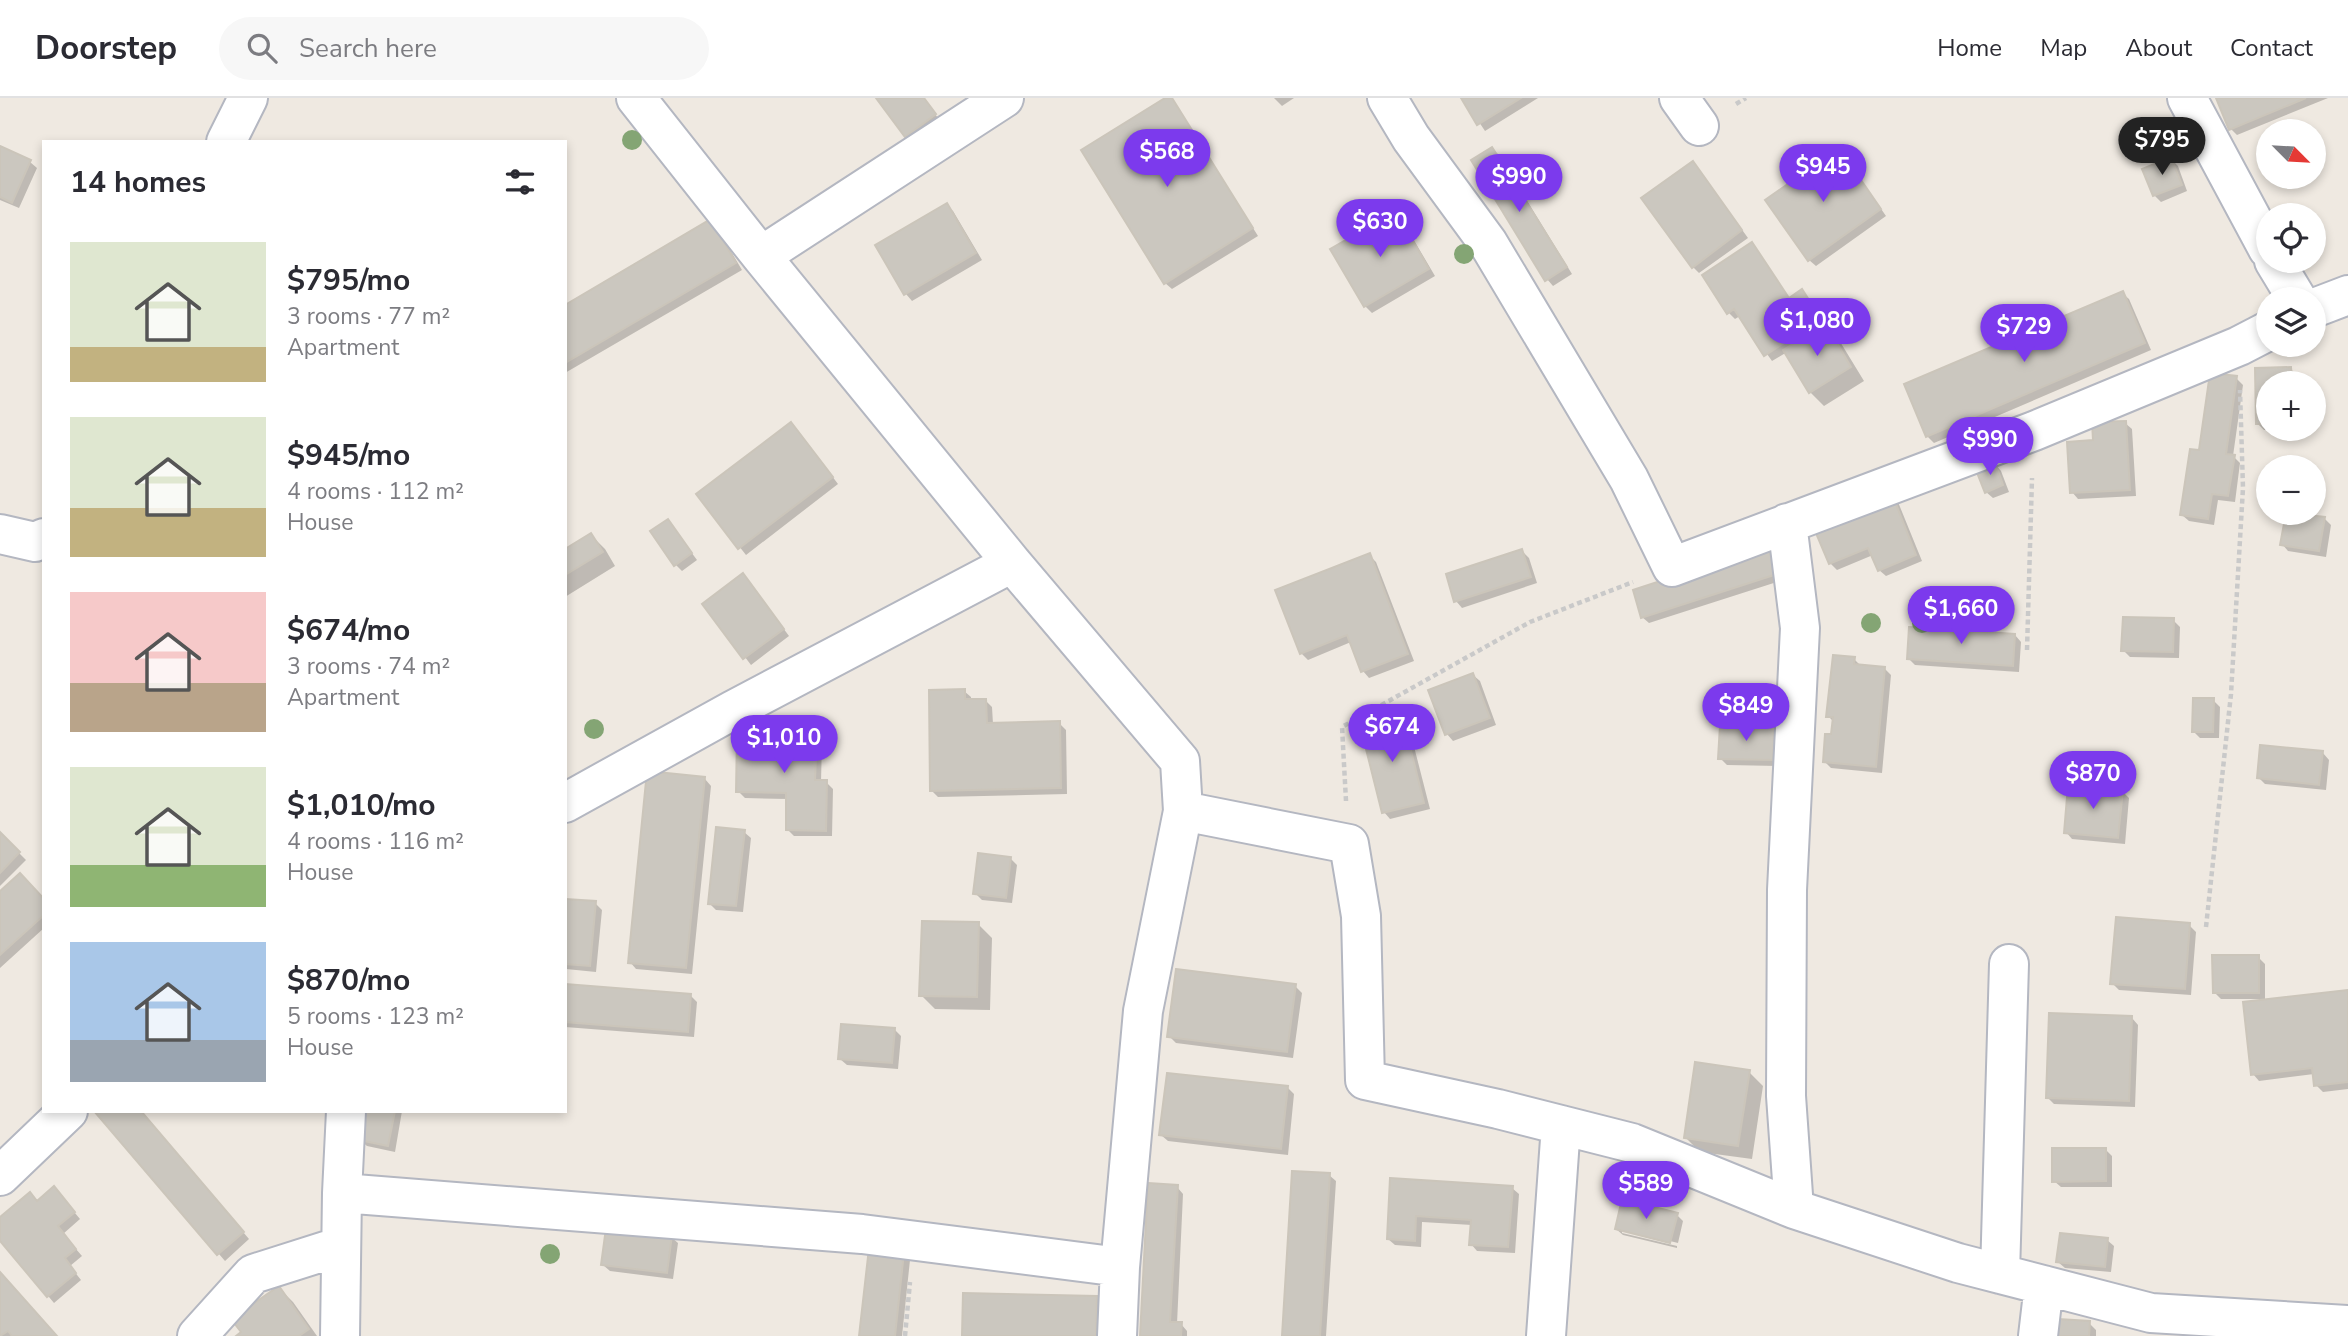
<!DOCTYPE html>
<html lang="en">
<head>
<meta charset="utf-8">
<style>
	:root { --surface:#fff; --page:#f7f7f7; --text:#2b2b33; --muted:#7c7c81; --line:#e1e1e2; --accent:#7c3aed }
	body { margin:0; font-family:"Nunito Sans",sans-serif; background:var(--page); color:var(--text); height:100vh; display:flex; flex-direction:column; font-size:26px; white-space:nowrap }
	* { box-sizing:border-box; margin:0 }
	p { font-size:23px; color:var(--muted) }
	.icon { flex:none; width:38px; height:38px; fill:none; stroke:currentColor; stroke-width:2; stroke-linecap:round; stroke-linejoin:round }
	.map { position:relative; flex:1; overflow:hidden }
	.sheet { position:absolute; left:42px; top:42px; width:525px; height:973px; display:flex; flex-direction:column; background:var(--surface); border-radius:0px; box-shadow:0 4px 10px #0003 }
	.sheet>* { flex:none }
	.needle { width:46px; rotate:114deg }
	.fabs { position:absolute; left:2256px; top:21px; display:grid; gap:14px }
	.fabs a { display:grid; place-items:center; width:70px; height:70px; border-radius:50%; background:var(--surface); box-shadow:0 4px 10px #0003; font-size:35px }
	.price { position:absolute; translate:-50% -60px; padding:0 16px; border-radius:24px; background:var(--accent); color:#fff; font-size:23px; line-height:46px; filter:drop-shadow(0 2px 4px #0008) }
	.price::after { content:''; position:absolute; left:50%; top:42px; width:21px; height:16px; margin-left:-10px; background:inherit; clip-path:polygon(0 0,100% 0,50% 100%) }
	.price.on { background:#222; color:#fff }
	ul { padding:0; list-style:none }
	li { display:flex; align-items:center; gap:21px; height:175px; padding:0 28px }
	li span { display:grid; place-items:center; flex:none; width:196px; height:140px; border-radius:0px; color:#555 }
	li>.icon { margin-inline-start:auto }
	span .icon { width:84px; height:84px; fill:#fffc; stroke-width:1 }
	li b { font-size:30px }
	h2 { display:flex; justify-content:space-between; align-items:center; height:84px; padding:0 28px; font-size:30px }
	header { display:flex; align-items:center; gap:42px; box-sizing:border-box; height:98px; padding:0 35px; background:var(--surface); border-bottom:2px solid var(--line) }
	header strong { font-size:33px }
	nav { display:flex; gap:38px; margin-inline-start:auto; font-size:24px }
	.search { width:490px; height:63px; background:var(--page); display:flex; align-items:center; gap:18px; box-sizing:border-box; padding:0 24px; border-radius:38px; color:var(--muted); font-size:26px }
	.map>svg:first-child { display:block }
	.shadow { fill:#0003 }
	.building { fill:#cbc7bf; stroke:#cbc5ba; stroke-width:2 }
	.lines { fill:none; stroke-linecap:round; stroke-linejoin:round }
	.minor-casing { stroke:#b4b7c1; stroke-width:42 }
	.path { stroke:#c9c9c9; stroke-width:4.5; stroke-dasharray:5 3.5; stroke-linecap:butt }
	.minor { stroke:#fff; stroke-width:38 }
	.tree { fill:#84a574 }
</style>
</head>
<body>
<header>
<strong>Doorstep</strong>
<div class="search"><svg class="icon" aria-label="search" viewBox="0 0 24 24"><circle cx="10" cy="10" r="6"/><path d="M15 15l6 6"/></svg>Search here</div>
<nav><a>Home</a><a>Map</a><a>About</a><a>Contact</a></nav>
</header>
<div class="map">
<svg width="2348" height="1238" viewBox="0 0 2348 1238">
	<rect width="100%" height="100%" fill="#efe9e1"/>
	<path class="shadow" d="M 879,0 L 923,0 L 941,24 L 913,44 Z
		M 1168,0 L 1176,6 L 1258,138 L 1172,191 L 1165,185 Z
		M 1274,0 L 1294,0 L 1282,8 Z
		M 1463,0 L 1538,0 L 1485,33 Z
		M 2218,0 L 2328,0 L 2237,37 L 2231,31 Z
		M 0,50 L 30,64 L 37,70 L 19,110 L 0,102 Z
		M 1492,51 L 1499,57 L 1572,176 L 1553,188 L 1547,181 Z
		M 1845,59 L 1886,118 L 1816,168 L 1809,162 Z
		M 2171,61 L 2178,68 L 2187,93 L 2161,104 L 2154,97 Z
		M 1699,72 L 1748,140 L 1699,175 L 1693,169 Z
		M 946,107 L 953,113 L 982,162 L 912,203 L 906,196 L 877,147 Z
		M 1396,115 L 1402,122 L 1435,178 L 1372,215 L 1365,208 Z
		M 717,130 L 742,172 L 565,275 L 565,209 Z
		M 1752,146 L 1790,201 L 1801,194 L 1808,200 L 1825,228 L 1839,242 L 1864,283 L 1824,308 L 1810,294 L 1787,254 L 1772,263 L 1740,218 L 1735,221 L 1729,215 Z
		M 2122,195 L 2129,201 L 2151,252 L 1934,345 L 1927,338 Z
		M 2291,271 L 2297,278 L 2298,285 L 2268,285 L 2268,331 L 2298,331 L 2264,332 L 2257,325 L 2256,272 Z
		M 2236,280 L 2243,287 L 2233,358 L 2240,365 L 2235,404 L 2218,402 L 2214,427 L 2189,423 L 2182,417 L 2201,354 Z
		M 2125,325 L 2132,331 L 2136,398 L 2078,401 L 2072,394 L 2095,344 Z
		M 798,333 L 838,386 L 746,457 L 698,396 Z
		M 1995,366 L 2001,373 L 2009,394 L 1993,400 L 1986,394 Z
		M 1898,404 L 1922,463 L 1886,478 L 1879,472 L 1873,457 L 1837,472 L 1830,465 L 1815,429 Z
		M 2288,415 L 2324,420 L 2331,427 L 2326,459 L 2288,453 L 2282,446 Z
		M 668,423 L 697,462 L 682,473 L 675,466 Z
		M 591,437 L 605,451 L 615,468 L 565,499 L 565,453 Z
		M 1768,450 L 1774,457 L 1783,482 L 1649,525 L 1642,519 Z
		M 1522,453 L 1529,460 L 1537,485 L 1462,510 L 1456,503 Z
		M 1369,457 L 1376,464 L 1414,563 L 1369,580 L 1363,573 L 1351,544 L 1308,562 L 1301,555 Z
		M 749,484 L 789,538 L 751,567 L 705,506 Z
		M 2173,522 L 2180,529 L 2179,560 L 2130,559 L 2123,552 Z
		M 2015,537 L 2021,544 L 2019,574 L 1915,567 L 1908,560 Z
		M 1854,561 L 1861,568 L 1884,570 L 1891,577 L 1882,675 L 1831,670 L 1824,663 L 1832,638 L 1834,624 L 1828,618 Z
		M 1473,577 L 1480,583 L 1496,627 L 1453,643 L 1447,636 L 1430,593 Z
		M 964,593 L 971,599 L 971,603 L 986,603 L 992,609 L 993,626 L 1059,625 L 1066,632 L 1067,696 L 938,699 L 932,693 Z
		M 2213,602 L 2220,609 L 2219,640 L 2200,640 L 2193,633 Z
		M 1401,618 L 1408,625 L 1430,711 L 1390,721 L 1384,714 Z
		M 1773,630 L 1780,637 L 1779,668 L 1727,667 L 1720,660 Z
		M 816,637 L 822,644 L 821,684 L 826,684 L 833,691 L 832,738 L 794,738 L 788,732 L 788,701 L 745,700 L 738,693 Z
		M 2323,655 L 2329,662 L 2326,692 L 2265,686 L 2258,679 Z
		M 705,681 L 711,688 L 692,876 L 636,871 L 630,864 Z
		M 2122,693 L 2129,700 L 2125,746 L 2072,741 L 2066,734 Z
		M 744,734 L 751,740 L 743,814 L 716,812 L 709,805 Z
		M 0,736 L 26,762 L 0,788 Z
		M 1010,760 L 1017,767 L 1012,805 L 982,802 L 975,795 Z
		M 0,796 L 44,803 L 44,830 L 0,870 Z
		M 595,805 L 602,812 L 596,874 L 566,871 L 565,809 Z
		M 978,826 L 992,840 L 990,912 L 935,911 L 921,897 Z
		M 2189,827 L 2196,834 L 2191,897 L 2119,892 L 2112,885 Z
		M 2258,859 L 2265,866 L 2265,901 L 2221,901 L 2214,894 Z
		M 565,887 L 690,897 L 697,904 L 694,939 L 565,929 Z
		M 1295,888 L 1302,895 L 1293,960 L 1176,945 L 1169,938 Z
		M 2348,894 L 2348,991 L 2323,994 L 2316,987 L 2314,976 L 2259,983 L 2253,976 Z
		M 2132,920 L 2138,927 L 2135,1009 L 2054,1006 L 2047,999 Z
		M 894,931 L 901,938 L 898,971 L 847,967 L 840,961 Z
		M 1749,974 L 1763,988 L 1752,1061 L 1700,1054 L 1686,1040 Z
		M 1288,990 L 1294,996 L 1288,1057 L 1168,1043 L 1161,1037 Z
		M 96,1013 L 140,1013 L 249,1141 L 225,1163 Z
		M 366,1013 L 402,1013 L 395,1054 L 367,1048 L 360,1042 Z
		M 2106,1052 L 2112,1058 L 2112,1089 L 2061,1089 L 2054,1083 Z
		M 1329,1077 L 1336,1083 L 1326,1238 L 1284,1238 Z
		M 1392,1082 L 1512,1090 L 1519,1096 L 1515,1155 L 1477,1153 L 1471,1146 L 1472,1127 L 1422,1124 L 1421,1149 L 1395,1147 L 1388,1141 Z
		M 1177,1089 L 1183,1096 L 1177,1226 L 1181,1226 L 1187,1233 L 1187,1238 L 1142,1238 Z
		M 60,1097 L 80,1121 L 63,1136 L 82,1158 L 70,1168 L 81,1182 L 54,1205 L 0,1140 L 0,1121 Z
		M 1677,1117 L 1683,1123 L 1678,1145 L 1622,1131 L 1622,1135 L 1677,1148 L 1677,1150 L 1623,1137 L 1616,1131 Z
		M 671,1139 L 678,1145 L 673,1181 L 610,1173 L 603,1167 Z
		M 2107,1142 L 2114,1148 L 2111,1174 L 2065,1170 L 2058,1164 Z
		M 904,1155 L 910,1162 L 902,1238 L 861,1238 Z
		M 0,1176 L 56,1238 L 0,1238 Z
		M 279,1190 L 293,1204 L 317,1238 L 239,1238 Z
		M 1097,1200 L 1103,1207 L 1102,1238 L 963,1238 Z
		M 2089,1225 L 2096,1232 L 2096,1238 L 2058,1238 Z"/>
	<path class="building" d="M 876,0 L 924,0 L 936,16 L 905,39 Z
		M 1165,0 L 1172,0 L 1253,130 L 1164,186 L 1081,52 Z
		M 1461,0 L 1521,0 L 1477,27 Z
		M 2216,0 L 2306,0 L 2229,32 Z
		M 0,48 L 31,62 L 12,105 L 0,99 Z
		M 1492,49 L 1567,169 L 1545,183 L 1471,62 Z
		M 1839,50 L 1881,111 L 1808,163 L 1765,102 Z
		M 2171,59 L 2182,87 L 2153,98 L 2142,71 Z
		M 1693,63 L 1742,132 L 1692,170 L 1641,100 Z
		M 947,105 L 976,155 L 904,197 L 875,147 Z
		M 1396,113 L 1429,171 L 1364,209 L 1330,151 Z
		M 711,121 L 736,165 L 565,265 L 565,207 Z
		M 1752,144 L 1789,200 L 1802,191 L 1821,221 L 1764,258 L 1734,211 L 1727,216 L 1702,177 Z
		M 2123,193 L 2145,245 L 1926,339 L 1904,286 Z
		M 1826,226 L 1851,269 L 1809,295 L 1783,252 Z
		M 2291,269 L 2292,285 L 2268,285 L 2268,326 L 2256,326 L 2255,270 Z
		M 2210,275 L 2237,278 L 2226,356 L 2235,357 L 2228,398 L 2212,396 L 2208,421 L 2180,417 L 2190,351 L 2199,352 Z
		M 2126,323 L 2130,392 L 2070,395 L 2067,344 L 2093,342 L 2092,324 Z
		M 791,324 L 833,379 L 738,451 L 696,396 Z
		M 1995,364 L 2003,387 L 1985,395 L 1976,372 Z
		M 1892,396 L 1916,457 L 1878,473 L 1868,450 L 1829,466 L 1813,428 Z
		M 2286,415 L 2325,419 L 2319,453 L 2280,447 Z
		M 668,421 L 692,455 L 674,468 L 650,433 Z
		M 591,435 L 603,454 L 565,477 L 565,451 Z
		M 1768,448 L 1777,476 L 1641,520 L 1633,492 Z
		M 1522,451 L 1531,479 L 1454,504 L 1446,476 Z
		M 1370,455 L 1408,556 L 1361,574 L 1347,537 L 1300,556 L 1275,492 Z
		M 743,475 L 784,531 L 743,561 L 702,506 Z
		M 2123,519 L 2174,520 L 2173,554 L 2121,553 Z
		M 1909,529 L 2015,536 L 2013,568 L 1907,561 Z
		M 1833,557 L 1855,559 L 1854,566 L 1885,569 L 1876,669 L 1823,664 L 1825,636 L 1831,636 L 1833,619 L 1826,619 Z
		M 1473,575 L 1490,620 L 1445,637 L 1428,592 Z
		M 965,591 L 965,601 L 986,601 L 987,625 L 1060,623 L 1061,690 L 930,693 L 929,592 Z
		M 2193,600 L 2214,600 L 2213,634 L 2192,634 Z
		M 1402,616 L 1424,705 L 1382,715 L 1360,627 Z
		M 1720,627 L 1774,629 L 1773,662 L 1718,661 Z
		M 737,635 L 817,636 L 815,682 L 827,682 L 826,733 L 786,732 L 786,695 L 736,694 Z
		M 2260,647 L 2323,653 L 2319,687 L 2257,680 Z
		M 647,673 L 705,679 L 686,870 L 628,865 Z
		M 2068,687 L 2123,692 L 2118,740 L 2064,735 Z
		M 716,729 L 745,732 L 736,808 L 708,806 Z
		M 0,734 L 20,754 L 0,775 Z
		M 978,755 L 1011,759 L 1006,800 L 973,796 Z
		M 20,775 L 44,801 L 44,817 L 0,857 L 0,793 Z
		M 565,801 L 596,803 L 590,868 L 565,866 Z
		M 2116,819 L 2190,825 L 2185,891 L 2110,886 Z
		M 922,823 L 979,824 L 977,899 L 919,898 Z
		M 2212,857 L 2259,857 L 2259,895 L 2213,895 Z
		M 1176,871 L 1296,886 L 1287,954 L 1167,939 Z
		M 565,886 L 691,896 L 688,934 L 565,924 Z
		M 2348,892 L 2348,984 L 2314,988 L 2312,970 L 2251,977 L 2243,904 Z
		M 2049,915 L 2132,918 L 2129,1003 L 2046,1000 Z
		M 841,926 L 895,930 L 892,965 L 838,961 Z
		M 1695,964 L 1750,972 L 1738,1048 L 1684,1040 Z
		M 1167,975 L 1288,988 L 1281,1051 L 1159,1037 Z
		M 94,1013 L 141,1013 L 244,1134 L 217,1157 Z
		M 364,1013 L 395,1013 L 388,1048 L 359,1042 Z
		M 2052,1050 L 2106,1050 L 2106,1083 L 2052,1084 Z
		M 1292,1073 L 1330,1075 L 1320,1238 L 1282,1238 Z
		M 1390,1080 L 1513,1088 L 1508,1149 L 1469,1147 L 1471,1122 L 1416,1118 L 1415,1143 L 1387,1141 Z
		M 1148,1085 L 1178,1087 L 1170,1224 L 1182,1224 L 1181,1238 L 1140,1238 Z
		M 54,1088 L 75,1114 L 58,1128 L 76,1151 L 65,1160 L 76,1175 L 47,1199 L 0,1143 L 0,1119 L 30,1094 L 37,1103 Z
		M 1622,1101 L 1678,1115 L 1670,1145 L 1615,1131 Z
		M 606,1130 L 672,1137 L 667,1175 L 601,1167 Z
		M 2060,1135 L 2108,1140 L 2105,1169 L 2056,1164 Z
		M 869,1150 L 904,1154 L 895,1238 L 859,1238 Z
		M 0,1174 L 57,1238 L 12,1238 L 8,1233 L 0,1238 Z
		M 279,1188 L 309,1231 L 299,1238 L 236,1238 L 241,1234 L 231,1221 Z
		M 963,1195 L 1097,1198 L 1096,1238 L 962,1238 Z
		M 2058,1221 L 2090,1223 L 2089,1238 L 2057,1238 Z"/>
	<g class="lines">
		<defs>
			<path id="minor" d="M 636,0 L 761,158 L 1004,0
				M 1387,0 L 1411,40 L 1488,145 L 1629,381 L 1672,469 L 2034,333 L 2239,248 L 2268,233
				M 1679,0 L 1699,28
				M 2187,0 L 2268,151
				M 226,44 L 248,0
				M 761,158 L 1012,465 L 1180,663 L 1183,713 L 1143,913 L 1120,1169 L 1117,1238
				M 2274,163 L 2297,201
				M 2314,210 L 2348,197
				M 1787,425 L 1800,530 L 1787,792 L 1786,998 L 1794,1111
				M 0,436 L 35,444 L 44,440
				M 565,705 L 733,612 L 1012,465
				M 1183,713 L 1349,746 L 1361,818 L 1365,982 L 1498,1011 L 1632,1045 L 1794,1111 L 1958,1165 L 2151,1215 L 2348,1227
				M 0,1078 L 68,1013
				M 342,1095 L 862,1136 L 1120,1169
				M 2000,1176 L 2009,866
				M 197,1238 L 253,1176 L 341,1148
				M 340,1238 L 342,1095 L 346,1013
				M 1546,1238 L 1561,1027
				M 2038,1238 L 2044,1187"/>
		</defs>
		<use href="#minor" class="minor-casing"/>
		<path class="path" d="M 1736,6 L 1746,0
			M 2027,552 L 2032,380
			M 1346,703 L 1342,629 L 1530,524 L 1633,484
			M 2206,829 L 2231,596 L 2243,390 L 2240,292
			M 905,1238 L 910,1184"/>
		<use href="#minor" class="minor"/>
	</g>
	<g class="tree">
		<circle cx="632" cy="42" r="10"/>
		<circle cx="1464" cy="156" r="10"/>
		<circle cx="1871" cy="525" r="10"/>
		<circle cx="1922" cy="525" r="10"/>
		<circle cx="594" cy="631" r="10"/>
		<circle cx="550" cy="1156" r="10"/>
	</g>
</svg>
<div class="fabs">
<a><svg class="needle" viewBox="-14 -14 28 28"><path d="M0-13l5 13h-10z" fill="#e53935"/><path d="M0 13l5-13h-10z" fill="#7c7c81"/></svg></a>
<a><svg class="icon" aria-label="locate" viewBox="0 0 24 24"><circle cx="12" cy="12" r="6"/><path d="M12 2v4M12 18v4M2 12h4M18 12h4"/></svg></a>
<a><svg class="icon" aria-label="layers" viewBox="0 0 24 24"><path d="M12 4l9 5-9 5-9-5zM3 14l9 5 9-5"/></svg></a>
<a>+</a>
<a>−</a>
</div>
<b class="price on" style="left:2162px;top:79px">$795</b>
<b class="price" style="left:1167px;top:91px">$568</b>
<b class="price" style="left:1823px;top:106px">$945</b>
<b class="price" style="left:1519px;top:116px">$990</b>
<b class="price" style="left:1380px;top:161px">$630</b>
<b class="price" style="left:1817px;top:260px">$1,080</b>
<b class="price" style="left:2024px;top:266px">$729</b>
<b class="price" style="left:1990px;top:379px">$990</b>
<b class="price" style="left:1961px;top:548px">$1,660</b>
<b class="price" style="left:1746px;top:645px">$849</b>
<b class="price" style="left:1392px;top:666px">$674</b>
<b class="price" style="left:784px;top:677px">$1,010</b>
<b class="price" style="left:2093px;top:713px">$870</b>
<b class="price" style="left:1646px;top:1123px">$589</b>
<section class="sheet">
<h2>14 homes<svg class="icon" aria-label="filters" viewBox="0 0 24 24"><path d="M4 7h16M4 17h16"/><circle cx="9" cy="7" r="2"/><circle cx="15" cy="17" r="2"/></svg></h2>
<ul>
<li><span style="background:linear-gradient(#dfe7d0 75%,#c2b280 0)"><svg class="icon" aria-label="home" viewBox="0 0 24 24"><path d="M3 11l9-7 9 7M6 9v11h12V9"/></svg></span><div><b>$795/mo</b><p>3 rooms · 77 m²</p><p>Apartment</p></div></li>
<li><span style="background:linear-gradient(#dfe7d0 65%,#c2b280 0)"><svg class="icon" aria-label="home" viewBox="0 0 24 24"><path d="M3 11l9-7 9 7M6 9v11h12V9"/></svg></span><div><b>$945/mo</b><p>4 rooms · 112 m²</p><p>House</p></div></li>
<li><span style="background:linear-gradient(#f6c9c9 65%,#b9a48a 0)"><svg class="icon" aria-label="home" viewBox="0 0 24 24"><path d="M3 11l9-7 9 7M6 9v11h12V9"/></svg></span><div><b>$674/mo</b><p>3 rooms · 74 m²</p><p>Apartment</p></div></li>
<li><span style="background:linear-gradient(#dfe7d0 70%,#8fb573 0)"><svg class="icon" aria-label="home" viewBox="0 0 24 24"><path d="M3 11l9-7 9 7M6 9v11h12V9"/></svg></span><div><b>$1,010/mo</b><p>4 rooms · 116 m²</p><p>House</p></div></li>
<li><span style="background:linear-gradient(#a9c7e8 70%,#9aa5b1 0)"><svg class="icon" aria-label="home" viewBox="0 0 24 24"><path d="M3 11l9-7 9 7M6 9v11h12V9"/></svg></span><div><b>$870/mo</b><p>5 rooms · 123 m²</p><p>House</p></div></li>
</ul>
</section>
</div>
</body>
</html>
